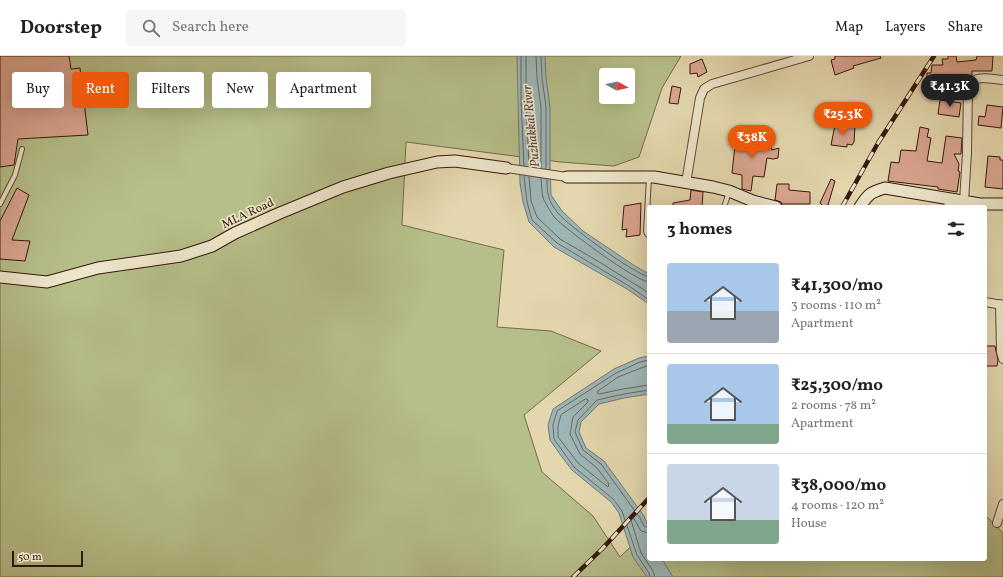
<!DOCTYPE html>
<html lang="en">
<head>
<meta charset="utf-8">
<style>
	:root { --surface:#fff; --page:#f6f6f6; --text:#202124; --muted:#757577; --line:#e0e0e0; --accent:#ea580c }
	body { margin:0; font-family:Vollkorn,serif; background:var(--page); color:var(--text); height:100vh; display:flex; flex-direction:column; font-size:15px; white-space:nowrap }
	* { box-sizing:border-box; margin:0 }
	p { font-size:13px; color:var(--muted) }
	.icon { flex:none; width:22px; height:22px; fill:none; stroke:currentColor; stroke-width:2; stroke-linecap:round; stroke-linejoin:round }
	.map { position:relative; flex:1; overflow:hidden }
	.sheet { position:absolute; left:647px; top:149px; width:340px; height:356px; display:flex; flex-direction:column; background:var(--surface); border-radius:4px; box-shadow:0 4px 16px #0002 }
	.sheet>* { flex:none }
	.hud { position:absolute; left:12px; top:16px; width:380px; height:36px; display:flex; gap:8px }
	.needle { width:26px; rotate:98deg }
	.controls { position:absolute; left:599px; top:12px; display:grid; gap:8px }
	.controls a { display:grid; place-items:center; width:36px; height:36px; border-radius:4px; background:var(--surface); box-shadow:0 4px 16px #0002; font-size:20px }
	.scale { position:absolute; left:12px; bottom:10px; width:71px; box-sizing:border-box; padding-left:4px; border:2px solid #35180d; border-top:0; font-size:11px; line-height:14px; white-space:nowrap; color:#35180d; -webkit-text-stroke:3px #ede5ca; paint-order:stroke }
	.price { position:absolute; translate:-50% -34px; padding:0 9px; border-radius:14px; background:var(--accent); color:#fff; font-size:13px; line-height:26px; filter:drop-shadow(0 1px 2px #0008) }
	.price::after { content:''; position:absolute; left:50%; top:24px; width:12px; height:9px; margin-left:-6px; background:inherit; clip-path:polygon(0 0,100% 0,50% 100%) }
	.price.current { background:#222; color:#fff }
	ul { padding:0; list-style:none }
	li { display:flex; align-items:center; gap:12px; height:100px; padding:0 20px }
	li+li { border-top:1px solid var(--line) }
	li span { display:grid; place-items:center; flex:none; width:112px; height:80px; border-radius:4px; color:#555 }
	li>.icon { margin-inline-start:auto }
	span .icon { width:48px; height:48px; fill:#fffc; stroke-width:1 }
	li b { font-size:17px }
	h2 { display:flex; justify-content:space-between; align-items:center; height:48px; padding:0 20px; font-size:17px }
	.tag { padding:0 14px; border-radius:4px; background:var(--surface); box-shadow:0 4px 16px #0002; font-size:14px; line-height:36px }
	.tag.current { background:var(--accent); color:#fff }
	header { display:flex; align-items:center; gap:24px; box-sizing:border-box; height:56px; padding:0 20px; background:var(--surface); border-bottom:1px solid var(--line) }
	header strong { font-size:19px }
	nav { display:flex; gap:22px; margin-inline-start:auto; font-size:14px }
	.search { width:280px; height:36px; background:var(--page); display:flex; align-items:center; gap:10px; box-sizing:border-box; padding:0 14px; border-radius:4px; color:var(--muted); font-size:15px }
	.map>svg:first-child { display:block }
	.green { fill:#b6be89; stroke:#766b4b; fill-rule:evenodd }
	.water { fill:#9db6b7; stroke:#737773 }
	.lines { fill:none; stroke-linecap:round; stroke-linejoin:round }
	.shore { stroke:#696762; stroke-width:1 }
	.building { fill:#daa590; stroke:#35180d }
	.lane-casing { stroke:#614835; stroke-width:6 }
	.street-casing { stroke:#614835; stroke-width:10 }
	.secondary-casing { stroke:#35180d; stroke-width:13 }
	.lane { stroke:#ede5ca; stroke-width:4 }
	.street { stroke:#ede5ca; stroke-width:8 }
	.secondary { stroke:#ede5ca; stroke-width:11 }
	.rail-casing { stroke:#35180d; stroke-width:4.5 }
	.rail { stroke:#ede5ca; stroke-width:3; stroke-dasharray:9; stroke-linecap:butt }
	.labels { text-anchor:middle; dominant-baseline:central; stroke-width:3.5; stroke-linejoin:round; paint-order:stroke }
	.street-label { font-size:12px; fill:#35180d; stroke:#ede5ca }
	.water-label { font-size:13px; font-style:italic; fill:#544740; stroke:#ede5ca }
</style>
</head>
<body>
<header>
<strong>Doorstep</strong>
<div class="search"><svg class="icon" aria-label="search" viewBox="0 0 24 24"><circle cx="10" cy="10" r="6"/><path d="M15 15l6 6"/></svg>Search here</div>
<nav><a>Map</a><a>Layers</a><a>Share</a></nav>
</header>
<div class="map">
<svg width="1003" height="521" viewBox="0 0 1003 521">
	<rect width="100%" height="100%" fill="#e4d7ae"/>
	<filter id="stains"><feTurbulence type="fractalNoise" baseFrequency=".005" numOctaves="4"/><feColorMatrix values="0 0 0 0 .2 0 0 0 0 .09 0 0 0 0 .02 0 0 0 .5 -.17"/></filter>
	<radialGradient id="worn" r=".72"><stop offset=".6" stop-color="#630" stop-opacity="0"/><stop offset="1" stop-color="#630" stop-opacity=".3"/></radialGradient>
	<path class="green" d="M 0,0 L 681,0 L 662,32 L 639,101 L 614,110 L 560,106 L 406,86 L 402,169 L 504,194 L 497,271 L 551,275 L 601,295 L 524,359 L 542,416 L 593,460 L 620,501 L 649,473 L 649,503 L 985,503 L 985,459 L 1003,477 L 1003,521 L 0,521 ZM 606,19 L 628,19 L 628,41 L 606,41 Z"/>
	<path class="water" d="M 517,0 L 545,0 L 546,22 L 550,51 L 550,108 L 551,139 L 562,155 L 583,175 L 635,210 L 649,218 L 649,248 L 627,233 L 554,191 L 529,166 L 523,146 L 520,127 Z
		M 649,300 L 649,338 L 624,342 L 599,348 L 581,366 L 579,376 L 586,392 L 604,405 L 644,460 L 649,472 L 649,503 L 662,503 L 673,521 L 647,521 L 633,501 L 619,457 L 611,446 L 572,414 L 562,401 L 550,384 L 548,369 L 553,353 L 614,313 L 639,302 Z"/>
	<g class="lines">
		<path class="shore" d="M 521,0 L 521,45 L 524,110
			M 526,0 L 526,45 L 529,110
			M 536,0 L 537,22 L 541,51 L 541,112
			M 541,0 L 542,22 L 546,51 L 546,113
			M 524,120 L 527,146 L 532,164 L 557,187 L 629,230 L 649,244
			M 529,120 L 531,145 L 537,161 L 560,183 L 596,204 L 649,237
			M 541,122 C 542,129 541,138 544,144 C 547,150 551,157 555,162 C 567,174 635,225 649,226
			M 547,123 C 547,138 548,145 558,157 C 567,169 636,219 649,221
			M 649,304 L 640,306 L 616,317 L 557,355 L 553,369 L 554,383 L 574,411 L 613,443 L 622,455 L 637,499 L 649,517 L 650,521
			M 649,309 L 618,321 L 598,335 L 597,337 L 599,338 L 623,333 L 649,329
			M 649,334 L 624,338 L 597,344 L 578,364 L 575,376 L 583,394 L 601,408 L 640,462 L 644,470 L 649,472
			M 586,343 L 588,344 L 588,346 L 573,361 L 570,378 L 580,398 L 597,412 L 609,428 L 608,431 L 578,407 L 558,381 L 558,370 L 561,359 Z
			M 649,477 L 641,475 L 633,461 L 630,461 L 641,497 L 653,515 L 655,521"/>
	</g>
	<path class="building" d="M 0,0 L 69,0 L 71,13 L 80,12 L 88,79 L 18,83 L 14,109 L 0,111 Z
		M 835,0 L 880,0 L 881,2 L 853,10 L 854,12 L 835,19 L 831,4 L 835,3 Z
		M 948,0 L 956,0 L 957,6 L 976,4 L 977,0 L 993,0 L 992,15 L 972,15 L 972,19 L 968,22 L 927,26 L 927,17 L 931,17 L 932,9 L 943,9 L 942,3 L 948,3 Z
		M 702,3 L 707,16 L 698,21 L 697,17 L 690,18 L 690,8 Z
		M 672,30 L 681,32 L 678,48 L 669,47 Z
		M 940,44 L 961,47 L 959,61 L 938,58 Z
		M 987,49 L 1003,51 L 1001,72 L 978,69 L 979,60 L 985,61 Z
		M 835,69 L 855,70 L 854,86 L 852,89 L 847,88 L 847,91 L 831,89 Z
		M 920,71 L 929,73 L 927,81 L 931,82 L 927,105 L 942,107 L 946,80 L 962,82 L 961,98 L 954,98 L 959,108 L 958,115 L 960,116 L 957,136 L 938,133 L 938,131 L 888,125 L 891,106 L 899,107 L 901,94 L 916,95 Z
		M 733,81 L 770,85 L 772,94 L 779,92 L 778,102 L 773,103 L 767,102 L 764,121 L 753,120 L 751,135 L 742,133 L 742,119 L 732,117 L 735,89 L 732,88 Z
		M 988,100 L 1000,101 L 1000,104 L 1003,104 L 1003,133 L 985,131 Z
		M 831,123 L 835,125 L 828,149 L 823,150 L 820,147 Z
		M 777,128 L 789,128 L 789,134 L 810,136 L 810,148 L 782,148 L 781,146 L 775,144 Z
		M 17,132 L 29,139 L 12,184 L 30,185 L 25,205 L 0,203 L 0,165 Z
		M 691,134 L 703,136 L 702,151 L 673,151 L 673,147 L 690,144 Z
		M 641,147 L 640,179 L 626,181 L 627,173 L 622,174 L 624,150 Z
		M 985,290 L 995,290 L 998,304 L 997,310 L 985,310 Z"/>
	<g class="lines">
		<defs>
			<path id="lane" d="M 0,148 L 15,119 L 22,93
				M 724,151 L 729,136
				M 649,179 L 647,178 L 646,175 L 649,122"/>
			<path id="street" d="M 506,112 L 567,121
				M 686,127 L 700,42 L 704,33 L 712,28 L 809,0
				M 964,146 L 967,97 L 968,30 C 975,18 991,23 1003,24
				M 948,151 L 950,143
				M 985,246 L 1003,249
				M 1000,248 L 1001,296 L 1003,303
				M 997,467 L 1003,448"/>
			<path id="secondary" d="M 567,121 L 654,121 L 713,131 L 729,135 L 753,145 L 776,151
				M 860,151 C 868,138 871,136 885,132 L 980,148 L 1003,148
				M 0,221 L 47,226 L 98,212 L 181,200 L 212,190 L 235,177 L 280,157 L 343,131 L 389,117 L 437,106 L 455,105 L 506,112"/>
		</defs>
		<use href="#lane" class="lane-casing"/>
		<use href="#street" class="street-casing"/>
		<use href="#secondary" class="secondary-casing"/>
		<use href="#lane" class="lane"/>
		<use href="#street" class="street"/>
		<use href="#secondary" class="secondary"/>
		<defs>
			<path id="rail" d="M 842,151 L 878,87 L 934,0
				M 573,521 L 602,493 L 649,442"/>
		</defs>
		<use href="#rail" class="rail-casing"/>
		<use href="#rail" class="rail"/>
	</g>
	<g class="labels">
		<g class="street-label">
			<text transform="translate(248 158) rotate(-25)">MLA Road</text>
		</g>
		<g class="water-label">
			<text transform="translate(532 70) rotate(-96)">Puzhakkal River</text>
		</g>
	</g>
	<rect width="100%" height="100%" filter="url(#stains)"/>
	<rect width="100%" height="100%" fill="url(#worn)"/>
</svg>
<div class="controls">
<a><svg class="needle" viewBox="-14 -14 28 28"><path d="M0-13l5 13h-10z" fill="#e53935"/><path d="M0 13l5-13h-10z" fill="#757577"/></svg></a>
</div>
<div class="scale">50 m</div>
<b class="price current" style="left:950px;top:52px">₹41.3K</b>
<b class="price" style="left:843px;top:80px">₹25.3K</b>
<b class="price" style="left:752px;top:103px">₹38K</b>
<div class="hud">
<a class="tag">Buy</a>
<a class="tag current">Rent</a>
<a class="tag">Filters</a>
<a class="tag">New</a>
<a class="tag">Apartment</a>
</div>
<section class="sheet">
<h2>3 homes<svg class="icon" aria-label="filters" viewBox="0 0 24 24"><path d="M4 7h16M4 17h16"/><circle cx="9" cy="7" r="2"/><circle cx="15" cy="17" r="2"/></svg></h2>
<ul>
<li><span style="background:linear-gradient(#a9c7e8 60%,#9aa5b1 0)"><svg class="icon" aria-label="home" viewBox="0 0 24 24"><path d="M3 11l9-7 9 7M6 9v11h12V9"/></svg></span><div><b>₹41,300/mo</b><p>3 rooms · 110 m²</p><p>Apartment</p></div></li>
<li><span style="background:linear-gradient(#a9c7e8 75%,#7fa58c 0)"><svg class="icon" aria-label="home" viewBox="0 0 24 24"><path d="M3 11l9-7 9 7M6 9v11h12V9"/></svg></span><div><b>₹25,300/mo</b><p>2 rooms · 78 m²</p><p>Apartment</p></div></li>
<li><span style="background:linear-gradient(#c9d6e8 70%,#7fa58c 0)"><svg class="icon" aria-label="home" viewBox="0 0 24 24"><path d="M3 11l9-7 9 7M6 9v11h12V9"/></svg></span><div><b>₹38,000/mo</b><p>4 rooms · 120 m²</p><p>House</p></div></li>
</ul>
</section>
</div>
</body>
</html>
